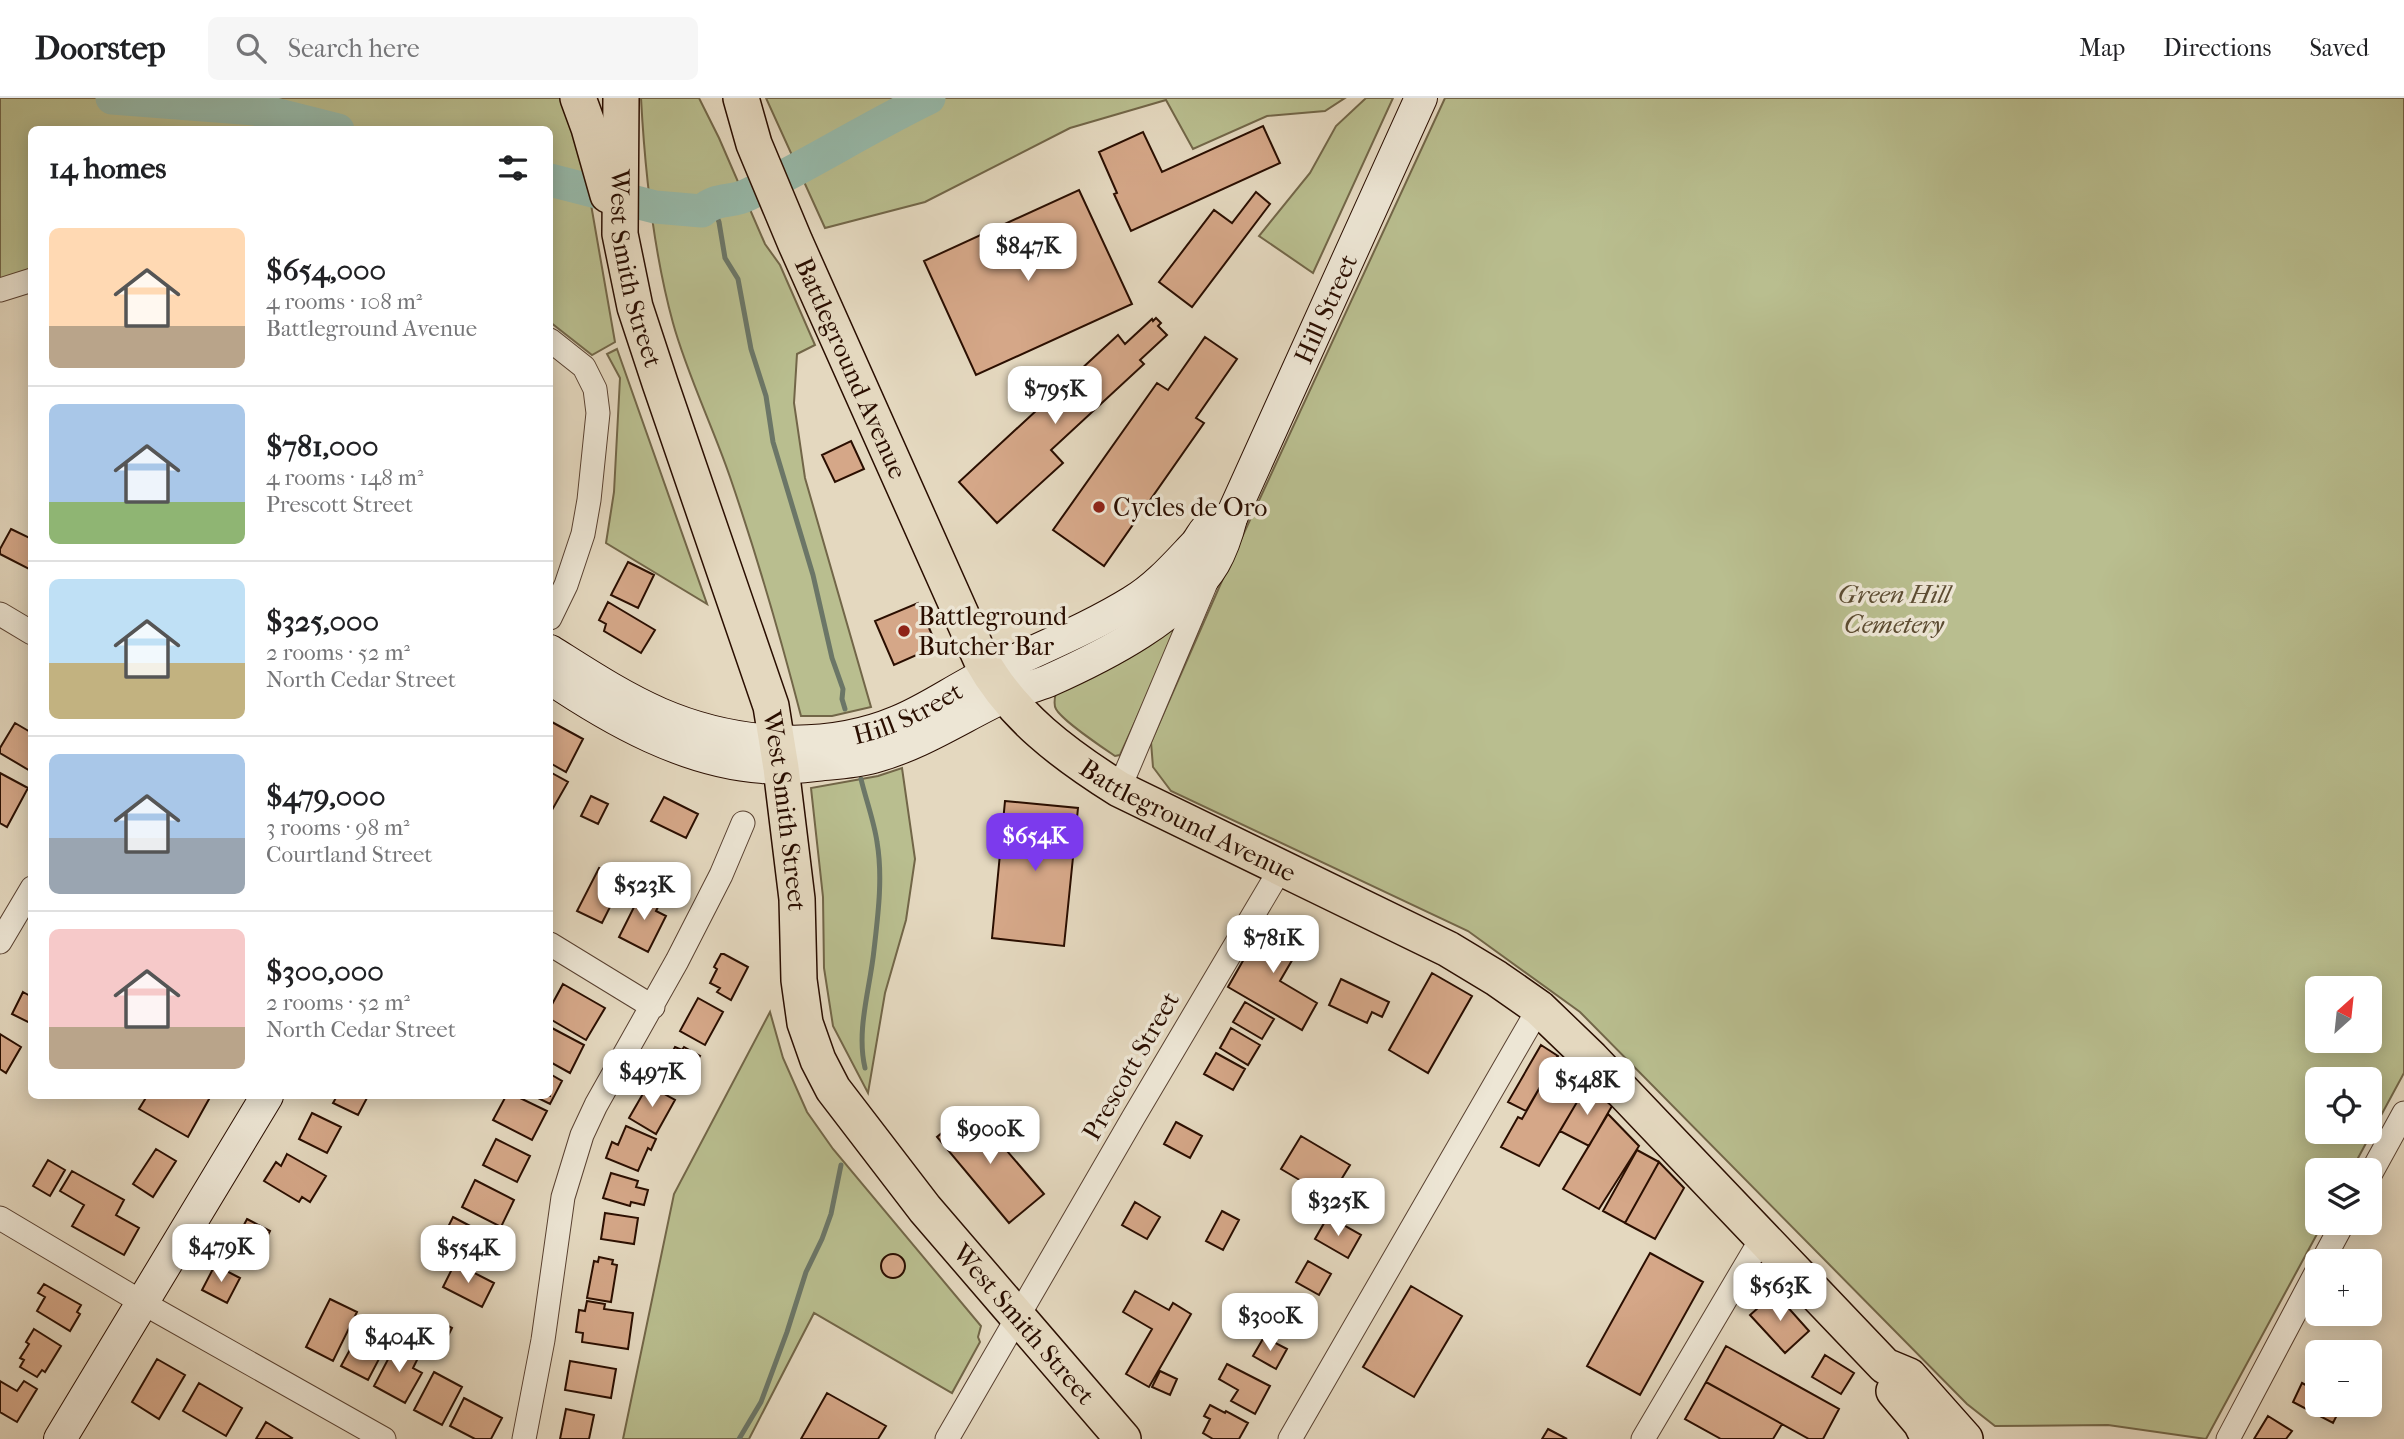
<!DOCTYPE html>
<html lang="en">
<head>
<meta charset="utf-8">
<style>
	:root { --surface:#fff; --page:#f6f6f6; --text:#202124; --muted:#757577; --line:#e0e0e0; --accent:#7c3aed }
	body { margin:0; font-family:"IM FELL French Canon",serif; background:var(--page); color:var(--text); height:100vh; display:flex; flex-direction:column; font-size:26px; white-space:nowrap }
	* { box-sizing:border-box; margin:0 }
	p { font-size:23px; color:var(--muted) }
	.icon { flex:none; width:38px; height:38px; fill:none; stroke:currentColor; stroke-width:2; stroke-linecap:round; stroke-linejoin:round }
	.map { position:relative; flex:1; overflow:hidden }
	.details { position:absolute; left:28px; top:28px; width:525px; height:973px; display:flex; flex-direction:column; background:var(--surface); border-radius:10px; box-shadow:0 4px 18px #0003 }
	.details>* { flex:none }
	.needle { width:46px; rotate:27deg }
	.fabs { position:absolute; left:2305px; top:878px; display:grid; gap:14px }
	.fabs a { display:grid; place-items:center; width:77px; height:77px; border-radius:10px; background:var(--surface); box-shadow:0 4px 18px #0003; font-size:35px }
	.price { position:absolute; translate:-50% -60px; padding:0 16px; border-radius:14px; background:#fff; color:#222; font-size:23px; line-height:46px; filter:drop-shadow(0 2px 4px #0008) }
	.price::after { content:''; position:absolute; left:50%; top:42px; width:21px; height:16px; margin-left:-10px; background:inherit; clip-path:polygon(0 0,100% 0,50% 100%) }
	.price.selected { background:var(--accent); color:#fff }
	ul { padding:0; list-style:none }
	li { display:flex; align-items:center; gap:21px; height:175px; padding:0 21px }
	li+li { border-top:2px solid var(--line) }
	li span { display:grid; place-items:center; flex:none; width:196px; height:140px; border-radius:10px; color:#555 }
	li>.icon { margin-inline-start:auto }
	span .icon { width:84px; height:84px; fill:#fffc; stroke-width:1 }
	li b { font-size:30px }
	h2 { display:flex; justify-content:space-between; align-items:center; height:84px; padding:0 21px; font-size:30px }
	header { display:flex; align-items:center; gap:42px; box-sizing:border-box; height:98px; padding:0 35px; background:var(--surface); border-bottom:2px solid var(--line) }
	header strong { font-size:33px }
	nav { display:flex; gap:38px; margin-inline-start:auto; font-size:24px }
	.search { width:490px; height:63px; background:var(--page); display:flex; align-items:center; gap:18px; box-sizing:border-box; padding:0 24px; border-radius:10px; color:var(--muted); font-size:26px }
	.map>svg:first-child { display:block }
	.green { fill:#b9be8f; stroke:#726648; stroke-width:2; fill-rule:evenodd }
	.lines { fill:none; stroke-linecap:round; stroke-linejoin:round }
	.stream { stroke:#6b7667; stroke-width:5 }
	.river { stroke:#97bbac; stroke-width:33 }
	.building { fill:#d5a788; stroke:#2a0e00; stroke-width:2 }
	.street-casing { stroke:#584030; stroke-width:25 }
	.secondary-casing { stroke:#2a0e00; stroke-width:34 }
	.primary-casing { stroke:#2a0e00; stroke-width:38 }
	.street { stroke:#ede6d5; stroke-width:23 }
	.secondary { stroke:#ede6d5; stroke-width:32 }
	.primary { stroke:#e4d8bf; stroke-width:35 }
	.poi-dot { fill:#8f2418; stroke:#ede6d5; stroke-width:2.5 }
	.labels { text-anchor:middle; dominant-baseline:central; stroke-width:7; stroke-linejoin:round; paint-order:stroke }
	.street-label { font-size:26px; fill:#2a0e00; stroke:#ede6d5 }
	.poi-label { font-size:26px; fill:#2a0e00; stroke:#ede6d5; text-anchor:start }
	.park-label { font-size:26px; font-style:italic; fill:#5c4c32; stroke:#ede6d5 }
</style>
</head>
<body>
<header>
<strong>Doorstep</strong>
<div class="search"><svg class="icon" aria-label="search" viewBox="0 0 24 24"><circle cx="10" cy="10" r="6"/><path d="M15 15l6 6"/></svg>Search here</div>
<nav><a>Map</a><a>Directions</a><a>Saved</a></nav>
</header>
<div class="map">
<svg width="2404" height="1341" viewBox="0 0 2404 1341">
	<rect width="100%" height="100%" fill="#e4d8bf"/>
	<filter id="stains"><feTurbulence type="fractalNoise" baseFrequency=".00286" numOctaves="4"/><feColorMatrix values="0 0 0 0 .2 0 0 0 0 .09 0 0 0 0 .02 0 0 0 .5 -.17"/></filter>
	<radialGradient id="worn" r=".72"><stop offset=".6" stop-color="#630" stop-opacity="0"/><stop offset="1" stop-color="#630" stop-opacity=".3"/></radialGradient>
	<path class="green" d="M 0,0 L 567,0 L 574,9 L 615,244 L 592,257 L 550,224 L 550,32 L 32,32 L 31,172 L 0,183 Z
		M 641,0 L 699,0 L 719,40 L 765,146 L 780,167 L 815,247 L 797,256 L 794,305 L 805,380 L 871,609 L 832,618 L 801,618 C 780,537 757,458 730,379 C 713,329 687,276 673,225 C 653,152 645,75 641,0 Z
		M 766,0 L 1345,0 L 1325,13 L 1267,18 L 1193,51 L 1166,2 L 1070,30 L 925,104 L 825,130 Z
		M 1366,0 L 1393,0 L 1313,175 L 1259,138 L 1310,75 L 1336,28 Z
		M 1445,0 L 2404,0 L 2404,975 L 2351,1073 L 2317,1073 L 2317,1125 L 2323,1125 L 2206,1341 L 2108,1327 L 1995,1328 L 1967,1306 L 1580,914 L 1468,833 L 1171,693 L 1153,669 L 1151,644 L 1225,476 ZM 2317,891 L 2370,891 L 2370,943 L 2317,943 ZM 2317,982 L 2370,982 L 2370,1034 L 2317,1034 Z
		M 617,251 L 707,506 L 606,445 L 614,394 L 620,280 L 607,256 Z
		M 1185,514 L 1120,657 L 1115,658 C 1103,650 1062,622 1056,611 C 1053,606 1055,599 1056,594 Z
		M 902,670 L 915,761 L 906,822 L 885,895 L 868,995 L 833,928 L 824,870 L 823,799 L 811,690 L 878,678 Z
		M 770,914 L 783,960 L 807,1014 L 833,1051 L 981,1228 L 978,1239 L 980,1244 L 952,1295 L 814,1215 L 749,1341 L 623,1341 L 674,1096 Z"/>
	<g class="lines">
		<path class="stream" d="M 711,105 L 719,124 L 725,160 L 738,181 L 751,251 L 766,298 L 773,344 L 813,477 L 832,560 L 843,591 L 842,601 L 845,611
			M 861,681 C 866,702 874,723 877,744 C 883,779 878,817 874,852 C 870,891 856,932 865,970
			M 739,1341 L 761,1304 L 787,1234 L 806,1174 L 822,1141 L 831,1116 L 841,1067"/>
		<path class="river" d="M 112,0 L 255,11 L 338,32
			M 550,82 L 655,109 L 702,113 C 717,99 731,105 747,97 C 809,67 867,30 929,0"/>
	</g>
	<path class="building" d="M 1263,28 L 1280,65 L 1131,133 L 1114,96 L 1117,95 L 1099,54 L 1143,34 L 1162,74 Z
		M 1079,92 L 1132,206 L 976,277 L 924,163 Z
		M 1256,94 L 1270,106 L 1192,209 L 1159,184 L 1214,112 L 1232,125 Z
		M 1156,220 L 1161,225 L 1158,228 L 1167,237 L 1140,262 L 1144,266 L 1051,352 L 1063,365 L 997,425 L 959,384 L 1118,237 L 1125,246 L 1152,221 L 1153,223 Z
		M 1205,239 L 1237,261 L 1196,320 L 1204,325 L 1104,468 L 1053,432 L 1157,285 L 1168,292 Z
		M 851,343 L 864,371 L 835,384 L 822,357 Z
		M 11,431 L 32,441 L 31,472 L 0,456 L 0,451 Z
		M 628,464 L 654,477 L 638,510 L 611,497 Z
		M 608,504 L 655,532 L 641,555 L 604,533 L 606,526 L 599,522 Z
		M 918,505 L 937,548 L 894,567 L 875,523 Z
		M 550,623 L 583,641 L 566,674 L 550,665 Z
		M 15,625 L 32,635 L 32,674 L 0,655 L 0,650 Z
		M 550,674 L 568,684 L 552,712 L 550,711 Z
		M 0,675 L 28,690 L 7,729 L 0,725 Z
		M 591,698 L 608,706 L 598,726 L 581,718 Z
		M 664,699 L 698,716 L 686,740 L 651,723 Z
		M 1005,703 L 1078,710 L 1064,848 L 992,840 Z
		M 599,770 L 623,783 L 602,825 L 577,813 Z
		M 643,791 L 662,801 L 656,813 L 666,818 L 648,854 L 619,839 Z
		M 1268,819 L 1305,840 L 1280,883 L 1317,905 L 1302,932 L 1228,889 Z
		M 721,856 L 724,856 L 748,869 L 731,902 L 717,894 L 720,890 L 710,885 L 717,871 L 714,869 Z
		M 1432,875 L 1472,898 L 1428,975 L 1389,952 Z
		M 1341,881 L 1389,904 L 1382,919 L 1372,914 L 1367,925 L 1329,907 Z
		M 563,886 L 605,910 L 586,942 L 550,921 L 550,910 Z
		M 23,894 L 32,899 L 32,926 L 12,916 Z
		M 698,900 L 723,914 L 705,947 L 680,933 Z
		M 1245,904 L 1274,921 L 1262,941 L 1233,924 Z
		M 550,929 L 584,947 L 570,975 L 550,964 Z
		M 1231,930 L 1260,947 L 1248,967 L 1220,950 Z
		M 0,936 L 21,949 L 6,975 L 0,971 Z
		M 1541,947 L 1558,958 L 1526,1013 L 1508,1004 Z
		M 675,949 L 682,952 L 684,949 L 700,958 L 683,989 L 660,977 Z
		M 1216,955 L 1245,971 L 1233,992 L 1204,976 Z
		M 1557,959 L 1586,989 L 1539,1068 L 1501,1049 L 1518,1019 L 1522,1021 Z
		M 550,976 L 562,983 L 550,1006 L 534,998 L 550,998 Z
		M 648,987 L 675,1002 L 656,1036 L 629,1020 Z
		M 1587,987 L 1612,1008 L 1589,1048 L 1560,1033 Z
		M 147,998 L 204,998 L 209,1001 L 188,1039 L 139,1011 Z
		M 337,998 L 368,998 L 358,1017 L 333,1005 Z
		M 506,998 L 516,998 L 547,1013 L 532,1042 L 493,1022 Z
		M 971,1011 L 1044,1096 L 1009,1125 L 937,1039 Z
		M 312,1015 L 341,1029 L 327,1055 L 299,1041 Z
		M 1608,1016 L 1639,1048 L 1599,1111 L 1563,1091 Z
		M 1176,1024 L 1202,1038 L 1190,1060 L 1164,1046 Z
		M 626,1028 L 656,1041 L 651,1052 L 648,1050 L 638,1073 L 606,1060 L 612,1044 L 618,1047 Z
		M 1301,1038 L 1350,1067 L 1330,1100 L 1281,1071 Z
		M 496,1041 L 530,1058 L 517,1084 L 483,1067 Z
		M 156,1051 L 176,1063 L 153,1099 L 133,1086 Z
		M 1637,1052 L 1659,1064 L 1625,1125 L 1603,1113 Z
		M 287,1056 L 326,1078 L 310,1104 L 302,1099 L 299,1104 L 264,1083 L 276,1064 L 281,1068 Z
		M 48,1062 L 65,1072 L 50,1098 L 33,1088 Z
		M 1659,1064 L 1684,1090 L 1655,1141 L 1625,1125 Z
		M 72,1073 L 124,1102 L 116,1117 L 139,1130 L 124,1157 L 72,1128 L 84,1107 L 60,1093 Z
		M 611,1075 L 638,1083 L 636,1089 L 648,1092 L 644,1107 L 631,1104 L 630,1108 L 603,1100 Z
		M 475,1082 L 514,1102 L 501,1129 L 462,1109 Z
		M 1135,1104 L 1160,1119 L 1147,1141 L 1122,1127 Z
		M 1222,1113 L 1239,1122 L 1223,1152 L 1206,1143 Z
		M 605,1115 L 638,1120 L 634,1146 L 601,1141 Z
		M 453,1119 L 497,1142 L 483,1169 L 439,1147 Z
		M 1327,1120 L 1337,1126 L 1338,1124 L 1361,1137 L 1348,1160 L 1315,1141 Z
		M 247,1121 L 270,1133 L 252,1169 L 228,1157 Z
		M 1650,1155 L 1703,1184 L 1640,1297 L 1587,1268 Z
		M881 1168a12 12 0 1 1 24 0a12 12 0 1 1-24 0Z
		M 599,1159 L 613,1162 L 612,1166 L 617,1167 L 611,1204 L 587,1200 L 594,1163 L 598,1164 Z
		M 1308,1163 L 1331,1176 L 1319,1197 L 1296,1184 Z
		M 455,1165 L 494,1185 L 482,1209 L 443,1189 Z
		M 215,1167 L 240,1180 L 227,1205 L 202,1192 Z
		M 44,1186 L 81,1207 L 77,1214 L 80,1216 L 70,1233 L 37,1213 L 45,1199 L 38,1195 Z
		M 1411,1188 L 1462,1218 L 1414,1299 L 1363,1269 Z
		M 1135,1193 L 1169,1212 L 1173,1205 L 1191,1216 L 1149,1289 L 1126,1276 L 1152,1231 L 1123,1214 Z
		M 1775,1195 L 1809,1233 L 1785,1255 L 1750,1217 Z
		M 330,1201 L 357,1214 L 333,1263 L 306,1249 Z
		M 1286,1201 L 1308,1214 L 1297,1233 L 1270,1216 L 1276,1206 L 1282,1209 Z
		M 587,1203 L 605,1206 L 604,1211 L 633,1215 L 628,1251 L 582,1244 L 583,1235 L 576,1234 L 579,1212 L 585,1213 Z
		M 435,1221 L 452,1230 L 442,1250 L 425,1241 Z
		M 34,1231 L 61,1248 L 45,1274 L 42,1272 L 37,1279 L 20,1269 L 24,1262 L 20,1260 L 29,1246 L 26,1244 Z
		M 380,1232 L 391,1238 L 368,1282 L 341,1268 L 359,1235 L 374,1243 Z
		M 1264,1239 L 1287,1251 L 1276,1271 L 1253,1258 Z
		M 2325,1244 L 2346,1255 L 2320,1255 Z
		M 396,1246 L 419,1258 L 413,1270 L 422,1275 L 405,1305 L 374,1288 Z
		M 1726,1248 L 1839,1311 L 1823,1341 L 1809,1341 L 1706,1284 Z
		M 1825,1257 L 1854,1275 L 1841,1296 L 1812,1279 Z
		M 157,1261 L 185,1277 L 159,1321 L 132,1304 Z
		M 570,1263 L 616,1271 L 611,1300 L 565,1292 Z
		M 1227,1266 L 1270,1288 L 1255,1316 L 1231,1303 L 1238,1292 L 1219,1281 Z
		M 1160,1273 L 1177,1281 L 1170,1297 L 1152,1289 Z
		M 434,1274 L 462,1289 L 442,1327 L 414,1312 Z
		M 0,1283 L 17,1293 L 24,1283 L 37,1291 L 17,1324 L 0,1314 Z
		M 1706,1284 L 1782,1326 L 1773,1341 L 1721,1341 L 1685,1321 Z
		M 199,1285 L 242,1310 L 226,1338 L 183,1313 Z
		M 2302,1285 L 2317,1293 L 2317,1307 L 2342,1307 L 2333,1325 L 2293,1304 Z
		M 827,1295 L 886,1328 L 878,1341 L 801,1341 Z
		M 464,1300 L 502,1320 L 491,1341 L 475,1341 L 450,1328 Z
		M 1210,1307 L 1225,1315 L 1226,1313 L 1248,1325 L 1239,1341 L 1213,1341 L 1203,1335 L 1210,1321 L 1204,1318 Z
		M 566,1311 L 594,1317 L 589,1341 L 560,1341 Z
		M 2268,1318 L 2292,1333 L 2286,1341 L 2254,1341 Z
		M 266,1324 L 292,1340 L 291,1341 L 256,1341 Z
		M 1548,1331 L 1567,1341 L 1542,1341 Z"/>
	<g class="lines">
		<defs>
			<path id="street" d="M 0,192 L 32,182
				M 550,242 L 584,269 L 595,291 L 598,315 L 589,402 L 583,436 L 566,487 L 550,520
				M 0,516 L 32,535
				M 1119,691 L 1206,485
				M 0,844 L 32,790
				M 550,846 L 653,909
				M 2370,1077 L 2404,1015
				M 0,1120 L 143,1205 L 384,1341
				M 2322,1164 L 2343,1125
				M 524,1341 L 543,1242 L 563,1099 L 582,1037 L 596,1007 L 677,863 L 721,777 L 743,725
				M 947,1341 L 1133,1020 L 1281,770
				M 1290,1341 L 1539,910
				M 1643,1341 L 1763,1138
				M 2228,1341 L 2317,1173"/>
			<g id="secondary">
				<path id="s1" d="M 550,553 C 585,575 621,599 660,616 C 732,647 823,655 897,624 C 927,612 956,591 985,577 C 1034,552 1085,533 1132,504 C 1156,490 1176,467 1195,447 C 1200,442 1204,431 1211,427 C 1216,423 1225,422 1231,420"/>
				<path id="s2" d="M 550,580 C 612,622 686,664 763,669 C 780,671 798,669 815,667 C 834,665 855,664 873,659 C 919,647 961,619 1003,599 C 1017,592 1033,589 1048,583 C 1104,558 1182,519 1214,465 C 1222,451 1227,436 1231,420 L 1421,0"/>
				<path d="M 60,1341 L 267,998"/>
			</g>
			<g id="primary">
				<path d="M 578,0 L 589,30 L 608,97"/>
				<path id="s3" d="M 621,0 L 620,136 L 635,209 L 660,285 L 771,608 L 781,670 L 797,801 L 799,882 L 805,925 L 818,962 L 833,991 L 925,1111 L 1123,1341"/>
				<path id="s4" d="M 741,0 L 754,46 L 795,144 L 981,561 C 1012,618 1065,657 1119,691 L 1448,851 L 1496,880 L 1539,910 L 1591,960 L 1885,1268 L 1909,1278 L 1965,1341"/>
				<path d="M 1894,1293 L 1921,1325 L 1929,1341"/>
			</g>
		</defs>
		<use href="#street" class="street-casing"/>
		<use href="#secondary" class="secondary-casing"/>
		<use href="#primary" class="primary-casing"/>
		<use href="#street" class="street"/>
		<use href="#secondary" class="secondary"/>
		<use href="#primary" class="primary"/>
	</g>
	<g class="poi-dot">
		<circle cx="1099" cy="409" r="7"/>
		<circle cx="904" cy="533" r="7"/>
	</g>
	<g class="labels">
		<g class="street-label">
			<text stroke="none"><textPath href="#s3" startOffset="172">West Smith Street</textPath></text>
			<text stroke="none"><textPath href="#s2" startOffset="1020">Hill Street</textPath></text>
			<text stroke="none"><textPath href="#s4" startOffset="292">Battleground Avenue</textPath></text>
			<text stroke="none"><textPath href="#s1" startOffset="383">Hill Street</textPath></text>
			<text stroke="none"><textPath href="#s3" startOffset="738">West Smith Street</textPath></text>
			<text stroke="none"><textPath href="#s4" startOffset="878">Battleground Avenue</textPath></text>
			<text transform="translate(1131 968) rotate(-60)">Prescott Street</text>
			<text stroke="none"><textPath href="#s3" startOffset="1326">West Smith Street</textPath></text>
		</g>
		<g class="poi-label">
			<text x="1113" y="409">Cycles de Oro</text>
			<text x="918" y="518">Battleground<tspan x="918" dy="30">Butcher Bar</tspan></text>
		</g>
		<g class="park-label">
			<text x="1894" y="496">Green Hill<tspan x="1894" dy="30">Cemetery</tspan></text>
		</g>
	</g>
	<rect width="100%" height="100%" filter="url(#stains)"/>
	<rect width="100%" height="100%" fill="url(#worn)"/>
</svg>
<div class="fabs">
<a><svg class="needle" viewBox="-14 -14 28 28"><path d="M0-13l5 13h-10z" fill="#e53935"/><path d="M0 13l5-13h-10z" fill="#757577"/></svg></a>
<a><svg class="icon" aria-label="locate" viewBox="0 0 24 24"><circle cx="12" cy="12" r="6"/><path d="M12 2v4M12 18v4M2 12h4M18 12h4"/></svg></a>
<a><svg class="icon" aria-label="layers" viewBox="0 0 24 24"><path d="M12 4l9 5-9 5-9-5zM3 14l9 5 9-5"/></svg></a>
<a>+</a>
<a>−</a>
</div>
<b class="price" style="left:1028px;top:185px">$847K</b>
<b class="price" style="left:1055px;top:328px">$795K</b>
<b class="price selected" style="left:1035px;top:775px">$654K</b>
<b class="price" style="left:644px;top:824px">$523K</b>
<b class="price" style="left:1273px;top:877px">$781K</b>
<b class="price" style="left:652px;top:1011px">$497K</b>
<b class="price" style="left:1587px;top:1019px">$548K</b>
<b class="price" style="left:990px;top:1068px">$900K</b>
<b class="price" style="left:1338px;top:1140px">$325K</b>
<b class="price" style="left:221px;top:1186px">$479K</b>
<b class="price" style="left:468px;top:1187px">$554K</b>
<b class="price" style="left:1780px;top:1225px">$563K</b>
<b class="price" style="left:1270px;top:1255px">$300K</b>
<b class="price" style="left:399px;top:1276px">$404K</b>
<section class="details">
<h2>14 homes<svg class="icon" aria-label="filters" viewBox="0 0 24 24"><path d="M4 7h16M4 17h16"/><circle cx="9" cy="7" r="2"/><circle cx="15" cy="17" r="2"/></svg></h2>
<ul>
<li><span style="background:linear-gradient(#ffd9b3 70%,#b9a48a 0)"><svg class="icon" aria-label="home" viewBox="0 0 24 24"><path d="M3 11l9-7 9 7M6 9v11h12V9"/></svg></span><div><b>$654,000</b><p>4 rooms · 108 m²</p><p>Battleground Avenue</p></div></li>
<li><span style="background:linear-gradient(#a9c7e8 70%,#8fb573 0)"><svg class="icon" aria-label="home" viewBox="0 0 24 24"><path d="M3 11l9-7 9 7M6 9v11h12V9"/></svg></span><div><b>$781,000</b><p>4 rooms · 148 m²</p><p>Prescott Street</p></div></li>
<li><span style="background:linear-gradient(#bfe0f5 60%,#c2b280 0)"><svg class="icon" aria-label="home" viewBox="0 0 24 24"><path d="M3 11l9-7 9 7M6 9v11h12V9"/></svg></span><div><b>$325,000</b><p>2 rooms · 52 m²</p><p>North Cedar Street</p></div></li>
<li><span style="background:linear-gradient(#a9c7e8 60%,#9aa5b1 0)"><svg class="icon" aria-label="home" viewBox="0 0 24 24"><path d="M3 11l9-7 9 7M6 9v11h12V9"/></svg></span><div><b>$479,000</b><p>3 rooms · 98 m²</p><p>Courtland Street</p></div></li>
<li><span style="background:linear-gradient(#f6c9c9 70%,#b9a48a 0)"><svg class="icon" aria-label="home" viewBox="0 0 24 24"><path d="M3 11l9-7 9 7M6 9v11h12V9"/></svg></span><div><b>$300,000</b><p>2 rooms · 52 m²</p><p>North Cedar Street</p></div></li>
</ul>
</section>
</div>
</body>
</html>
